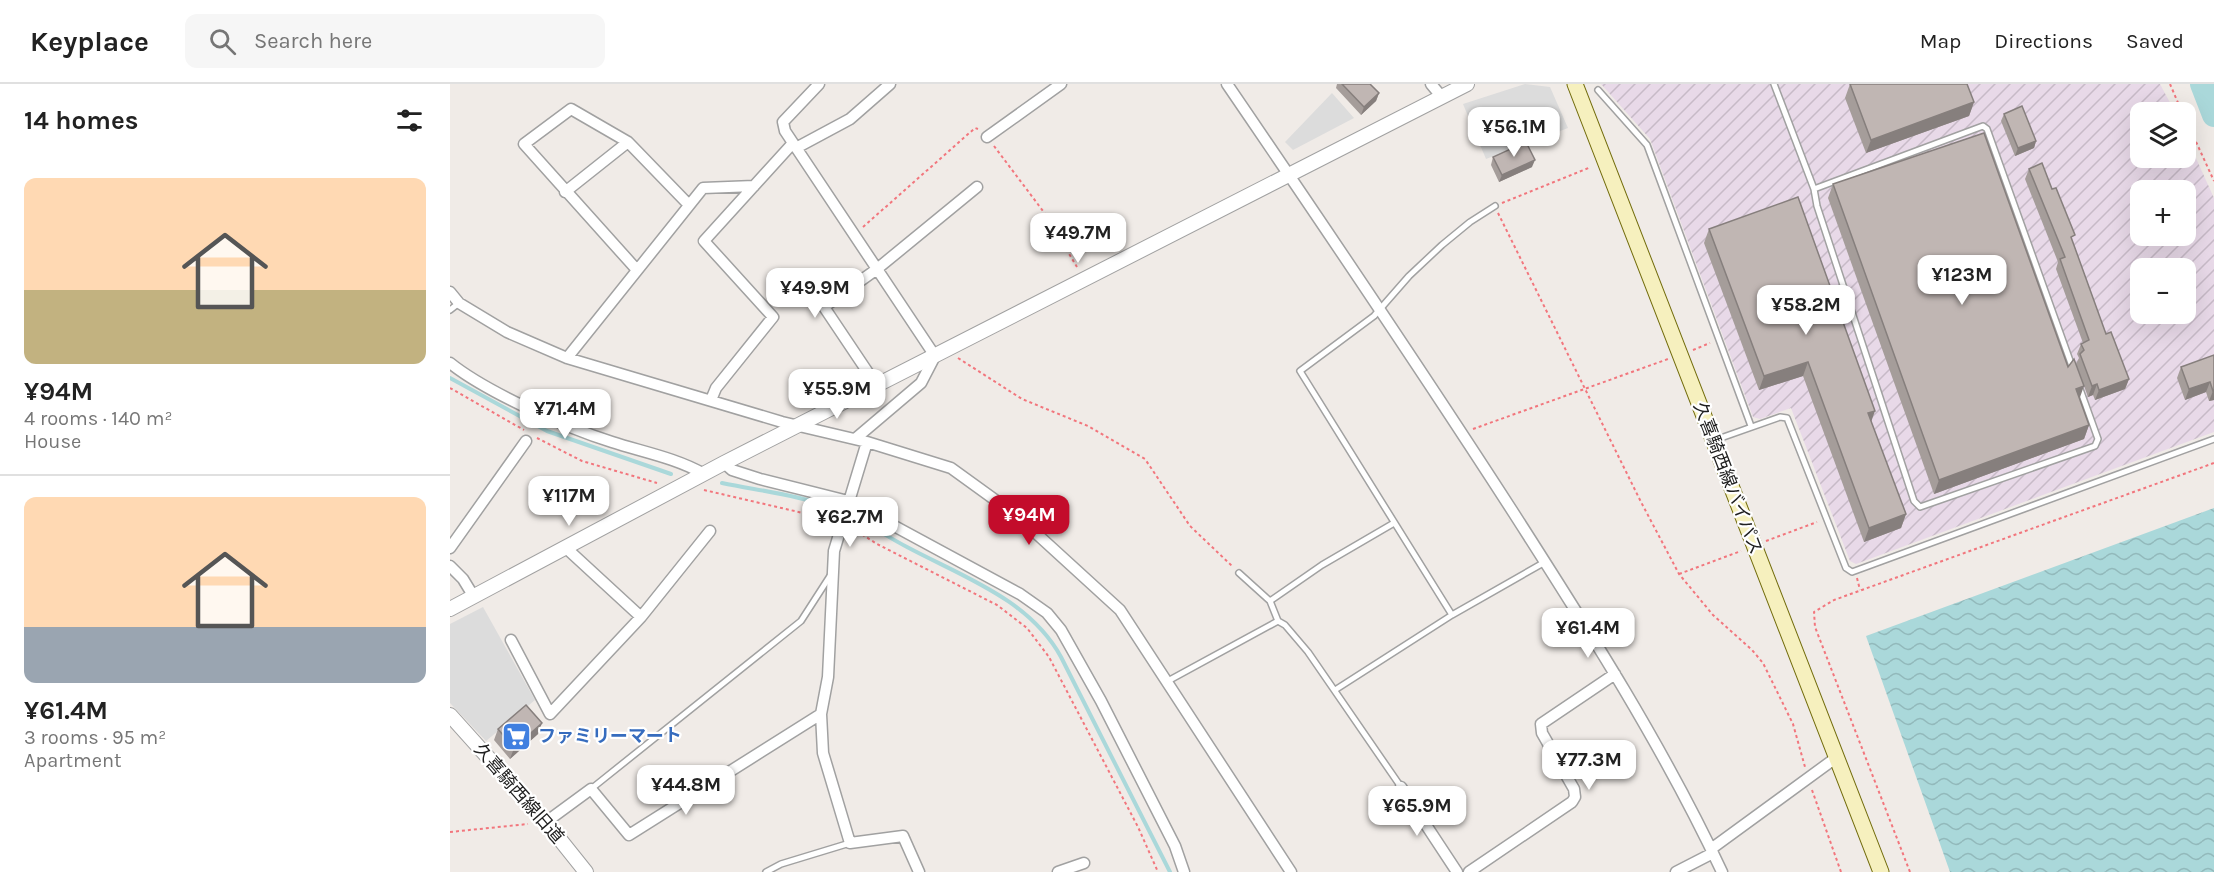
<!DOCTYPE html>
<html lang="en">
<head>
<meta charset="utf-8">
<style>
	:root { --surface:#fff; --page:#f6f6f6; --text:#222; --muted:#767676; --line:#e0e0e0; --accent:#c30c2b }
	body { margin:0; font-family:Karla,"Noto Sans JP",sans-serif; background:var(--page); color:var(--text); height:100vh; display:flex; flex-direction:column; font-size:22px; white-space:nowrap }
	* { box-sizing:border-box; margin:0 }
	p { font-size:20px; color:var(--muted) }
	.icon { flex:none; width:33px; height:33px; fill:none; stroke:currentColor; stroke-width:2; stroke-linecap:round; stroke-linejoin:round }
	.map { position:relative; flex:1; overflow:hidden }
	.sheet { display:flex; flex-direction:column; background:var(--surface); width:450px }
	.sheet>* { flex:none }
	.controls { position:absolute; left:1680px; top:18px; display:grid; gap:12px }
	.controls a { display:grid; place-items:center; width:66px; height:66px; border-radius:12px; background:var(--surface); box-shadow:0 6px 24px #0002; font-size:30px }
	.price { position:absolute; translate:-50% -51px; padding:0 14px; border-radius:12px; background:#fff; color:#222; font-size:20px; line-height:39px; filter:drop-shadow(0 2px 3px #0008) }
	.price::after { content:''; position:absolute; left:50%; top:36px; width:18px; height:14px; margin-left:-9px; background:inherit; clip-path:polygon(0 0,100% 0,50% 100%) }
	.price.active { background:var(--accent); color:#fff }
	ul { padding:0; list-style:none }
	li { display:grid; align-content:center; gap:12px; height:318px; padding:0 24px }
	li+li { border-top:2px solid var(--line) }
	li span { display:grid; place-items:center; height:186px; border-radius:12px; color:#555 }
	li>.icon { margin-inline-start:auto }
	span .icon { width:108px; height:108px; fill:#fffc; stroke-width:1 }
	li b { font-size:26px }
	h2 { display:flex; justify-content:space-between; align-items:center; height:72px; padding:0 24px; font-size:26px }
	header { display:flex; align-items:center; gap:36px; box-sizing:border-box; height:84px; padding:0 30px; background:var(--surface); border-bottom:2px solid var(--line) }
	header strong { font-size:28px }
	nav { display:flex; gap:33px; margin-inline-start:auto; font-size:21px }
	.search { width:420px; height:54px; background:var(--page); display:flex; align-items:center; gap:15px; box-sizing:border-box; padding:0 21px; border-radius:12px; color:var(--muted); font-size:22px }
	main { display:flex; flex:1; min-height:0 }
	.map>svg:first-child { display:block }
	.industrial { fill:url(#industrial-furrows); fill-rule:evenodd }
	.parking { fill:#dcdcdc }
	.water { fill:url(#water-waves) }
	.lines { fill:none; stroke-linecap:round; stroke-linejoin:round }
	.stream { stroke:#aad8da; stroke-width:4 }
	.river { stroke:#aad8da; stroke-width:24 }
	.service-casing { stroke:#a1a1a1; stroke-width:8 }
	.minor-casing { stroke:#a1a1a1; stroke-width:13 }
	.tertiary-casing { stroke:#a1a1a1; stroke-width:16 }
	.secondary-casing { stroke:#726c0c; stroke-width:17 }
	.path { stroke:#f2767d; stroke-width:2; stroke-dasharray:3 3; stroke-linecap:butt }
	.service { stroke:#fff; stroke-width:5 }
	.minor { stroke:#fff; stroke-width:10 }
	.tertiary { stroke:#fff; stroke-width:14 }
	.secondary { stroke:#f6f0be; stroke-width:15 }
	.wall { fill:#a59d9a }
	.shaded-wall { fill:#867f7d }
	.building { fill:#c0b6b3; stroke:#867f7d; stroke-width:1.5 }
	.labels { text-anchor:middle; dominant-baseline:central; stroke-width:4.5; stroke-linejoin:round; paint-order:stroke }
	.street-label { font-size:18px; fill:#202020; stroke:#fff }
	.shop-label { font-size:18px; font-weight:bold; fill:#366cbe; stroke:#fff; text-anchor:start }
</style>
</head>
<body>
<header>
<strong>Keyplace</strong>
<div class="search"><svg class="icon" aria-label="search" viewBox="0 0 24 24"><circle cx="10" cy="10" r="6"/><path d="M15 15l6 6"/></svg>Search here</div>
<nav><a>Map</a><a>Directions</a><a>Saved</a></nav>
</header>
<main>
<section class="sheet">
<h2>14 homes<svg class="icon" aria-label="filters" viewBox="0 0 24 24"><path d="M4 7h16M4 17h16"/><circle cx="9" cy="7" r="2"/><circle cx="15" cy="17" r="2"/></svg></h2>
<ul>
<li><span style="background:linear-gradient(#ffd9b3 60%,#c2b280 0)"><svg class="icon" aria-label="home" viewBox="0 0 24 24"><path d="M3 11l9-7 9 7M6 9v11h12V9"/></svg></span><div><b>¥94M</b><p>4 rooms · 140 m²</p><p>House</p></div></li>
<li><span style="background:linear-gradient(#ffd9b3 70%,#9aa5b1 0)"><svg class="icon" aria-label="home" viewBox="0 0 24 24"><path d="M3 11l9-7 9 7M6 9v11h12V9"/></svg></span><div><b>¥61.4M</b><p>3 rooms · 95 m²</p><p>Apartment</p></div></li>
</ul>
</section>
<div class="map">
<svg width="1764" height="788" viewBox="0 0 1764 788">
	<defs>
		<pattern id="industrial-furrows" width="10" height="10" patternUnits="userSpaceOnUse" patternTransform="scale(1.5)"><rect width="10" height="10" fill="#e8d9e8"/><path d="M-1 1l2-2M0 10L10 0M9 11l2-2" fill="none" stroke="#c7bac7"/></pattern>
		<pattern id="water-waves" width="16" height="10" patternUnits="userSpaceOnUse" patternTransform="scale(1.5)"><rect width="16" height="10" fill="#aad8da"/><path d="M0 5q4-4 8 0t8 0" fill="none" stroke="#92b9bb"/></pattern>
	</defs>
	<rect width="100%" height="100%" fill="#f0ebe7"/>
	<path class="industrial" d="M 1151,0 L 1710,0 L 1725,28 L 1690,28 L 1690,74 L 1736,74 L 1736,52 L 1764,114 L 1764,348 L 1406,480 L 1400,477 L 1341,324 L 1310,335 L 1303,333 L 1200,55 ZM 1690,106 L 1736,106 L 1736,152 L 1690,152 ZM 1690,184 L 1736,184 L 1736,230 L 1690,230 Z"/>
	<path class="parking" d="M 1075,0 L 1100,3 L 1118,44 L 1036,75 L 1013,20 Z
		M 882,9 L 904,34 L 843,66 L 835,58 Z
		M 33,523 L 85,616 L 36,657 L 0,619 L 0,540 Z"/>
	<path class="water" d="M 1764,424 L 1764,788 L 1500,788 L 1416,552 Z"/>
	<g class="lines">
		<path class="stream" d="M 0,294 L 97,347 L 221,390
			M 272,399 C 306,406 342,410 375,421 C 405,430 430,449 457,463 C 513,493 579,515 611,573 L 720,788"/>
		<path class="river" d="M 1752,0 L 1764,31"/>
		<defs>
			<path id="service" d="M 1324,0 L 1364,105 L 1367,122 L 1464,417 L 1470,423 L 1645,362 L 1648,355 L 1630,305
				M 1148,6 L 1197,61 L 1301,342
				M 1364,105 L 1533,42 L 1537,45 L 1623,285
				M 0,226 L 9,219
				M 1265,356 L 1330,333 L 1337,334 L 1396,484 L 1402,488 L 1764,355
				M 789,489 L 820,517 L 828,537 L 835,541 L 858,568 L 951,703
				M 820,517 L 872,481 L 944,439
				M 1002,531 L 850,287 L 924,232 L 959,192 L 992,161 L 1020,138 L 1045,122
				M 716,598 L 828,537
				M 885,606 L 1002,531 L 1095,478
				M 141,705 L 351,537 L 380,492
				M 316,788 L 331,780 L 400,759"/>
			<path id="minor" d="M 369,0 L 333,38 L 335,47 L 485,272 L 471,299 L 405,355
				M 777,0 C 874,142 970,284 1063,428 C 1138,545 1213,662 1272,788
				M 981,0 L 991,12
				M 537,53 L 611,0
				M 346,64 L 400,35 L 440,0
				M 115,108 L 178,58
				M 187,186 L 74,60 L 121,25 L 178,58 L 239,121
				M 0,208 L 9,219 L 57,248 L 117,274 L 332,338 L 417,358 L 501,384 L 566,431 L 670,526 L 841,788
				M 117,274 L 253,104 L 304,102
				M 0,279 C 36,308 117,344 162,358 C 193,368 226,374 254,390
				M 427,302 L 374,223 L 427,185 L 527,103
				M 261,316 L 266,304 L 323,233 L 254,157 L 343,59
				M 417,358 L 384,467 L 378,593 L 371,630 L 373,669 L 400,759 L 453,752 L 469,788
				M 274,379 L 282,386 L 310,395 L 398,417 L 570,510 L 597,529 L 611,546 L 651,617 L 725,762 L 734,788
				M 115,463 L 191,533
				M 0,464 L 76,357
				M 0,482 L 13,495 L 24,513
				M 61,556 L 100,630 L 191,533 L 260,447
				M 951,703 L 1007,788
				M 96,738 L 141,705 L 179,751 L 371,630
				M 1261,765 L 1387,673
				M 608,788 L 634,779
				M 1019,788 L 1122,718 L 1125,713 L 1124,705 L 1092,649 L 1091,640 L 1165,590
				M 1226,788 L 1263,769"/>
			<path id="tertiary" d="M 0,525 L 274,379 L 1017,0
				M 0,631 L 96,738 L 136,788"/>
			<path id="secondary" d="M 1125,0 L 1431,788"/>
		</defs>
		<use href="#service" class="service-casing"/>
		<use href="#minor" class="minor-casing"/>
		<use href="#tertiary" class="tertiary-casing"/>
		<use href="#secondary" class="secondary-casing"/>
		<path class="path" d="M 1720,0 L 1732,28
			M 1736,36 L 1764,97
			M 544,62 L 593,127 L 627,183
			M 1052,119 L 1141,83
			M 1048,129 L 1191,418 L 1229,490 L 1263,531 L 1302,566 L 1313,579 L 1343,640 L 1355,683
			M 413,143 L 525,44 L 528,45
			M 1243,266 L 1260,259
			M 508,274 L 572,315 L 638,342 L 695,375 L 740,442 L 782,482
			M 0,304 L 74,346
			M 1023,345 L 1218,275
			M 87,354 L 132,377 L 207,399
			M 254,406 L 383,436
			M 402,444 L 427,460 L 547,521 L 577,544 L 599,573 L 688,743 L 708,788
			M 1316,457 L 1367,438
			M 1229,490 L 1291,467
			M 1407,494 L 1410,506
			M 1362,706 L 1391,788
			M 0,748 L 78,740
			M 1460,788 L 1365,543 L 1364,528 L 1384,516 L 1764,379"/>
		<use href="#service" class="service"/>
		<use href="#minor" class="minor"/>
		<use href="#tertiary" class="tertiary"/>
		<use href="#secondary" class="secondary"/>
	</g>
	<path class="wall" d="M 887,0 L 920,0 L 929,9 L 926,17 L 911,31 L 886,4 Z
		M 1400,0 L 1517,0 L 1524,18 L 1519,32 L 1416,69 L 1395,14 Z
		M 1554,30 L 1586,57 L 1584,64 L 1565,72 L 1551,37 Z
		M 1043,73 L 1082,83 L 1049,98 L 1041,81 Z
		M 1579,85 L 1623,158 L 1656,250 L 1679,295 L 1675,305 L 1645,316 L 1643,311 L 1638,313 L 1626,280 L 1629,274 L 1627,270 L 1631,260 L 1633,259 L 1606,185 L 1608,178 L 1575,95 Z
		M 1383,100 L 1630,315 L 1639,341 L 1634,355 L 1484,410 L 1378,114 Z
		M 1259,145 L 1421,337 L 1456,430 L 1451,444 L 1414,458 L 1353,292 L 1309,306 L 1254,159 Z
		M 1764,271 L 1764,316 L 1759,317 L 1756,308 L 1735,316 L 1727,294 L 1731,283 Z
		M 48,645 L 88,650 L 60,675 L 44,656 Z"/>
	<path class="shaded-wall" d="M 929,9 L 926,17 L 911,31 L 914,23 Z
		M 1524,18 L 1519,32 L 1416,69 L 1421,56 Z
		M 1586,57 L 1584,64 L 1565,72 L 1568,64 Z
		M 1085,76 L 1082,83 L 1049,98 L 1052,91 Z
		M 1358,278 L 1353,292 L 1309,306 L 1314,292 Z
		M 1679,295 L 1675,305 L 1645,316 L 1649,306 Z
		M 1760,298 L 1756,308 L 1735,316 L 1739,305 Z
		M 1647,300 L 1643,311 L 1638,313 L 1642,302 Z
		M 1634,302 L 1629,316 L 1626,305 Z
		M 1764,306 L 1764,316 L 1759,317 L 1763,307 Z
		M 1425,327 L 1420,341 L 1418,329 Z
		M 1639,341 L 1634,355 L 1484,410 L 1489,396 Z
		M 1456,430 L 1451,444 L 1414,458 L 1419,444 Z
		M 92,639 L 88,650 L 60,675 L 64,664 Z"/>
	<path class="building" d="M 892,0 L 920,0 L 929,9 L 914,23 Z
		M 1400,0 L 1517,0 L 1524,18 L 1421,56 Z
		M 1572,22 L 1586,57 L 1568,64 L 1554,30 Z
		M 1534,49 L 1618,283 L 1624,275 L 1634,302 L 1626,305 L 1639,341 L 1489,396 L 1383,100 Z
		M 1076,58 L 1085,76 L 1052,91 L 1043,73 Z
		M 1592,79 L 1602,105 L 1606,104 L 1625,151 L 1621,153 L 1656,250 L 1661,248 L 1679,295 L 1649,306 L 1647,300 L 1642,302 L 1630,270 L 1634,266 L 1631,260 L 1639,256 L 1610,175 L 1615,173 L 1579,85 Z
		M 1348,113 L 1425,327 L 1418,329 L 1456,430 L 1419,444 L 1358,278 L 1314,292 L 1259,145 Z
		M 1764,271 L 1764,306 L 1763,307 L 1760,298 L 1739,305 L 1731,283 Z
		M 76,621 L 92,639 L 64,664 L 48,645 Z"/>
	<defs>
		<symbol id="supermarket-square" viewBox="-11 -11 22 22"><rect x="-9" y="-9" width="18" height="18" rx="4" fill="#3f7fe0" stroke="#fff"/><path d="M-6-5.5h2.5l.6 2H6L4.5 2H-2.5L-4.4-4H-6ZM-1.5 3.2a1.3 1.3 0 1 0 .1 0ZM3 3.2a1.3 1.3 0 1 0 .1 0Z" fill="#fff"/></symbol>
	</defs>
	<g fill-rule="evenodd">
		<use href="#supermarket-square" x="50" y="636" width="33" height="33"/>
	</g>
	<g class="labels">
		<g class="street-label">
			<text transform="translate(1278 394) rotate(69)">久喜騎西線バイパス</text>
			<text transform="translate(69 709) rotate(49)">久喜騎西線旧道</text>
		</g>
		<g class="shop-label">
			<text x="88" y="652">ファミリーマート</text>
		</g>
	</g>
</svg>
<div class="controls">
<a><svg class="icon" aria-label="layers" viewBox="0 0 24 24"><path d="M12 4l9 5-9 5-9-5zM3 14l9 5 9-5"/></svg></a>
<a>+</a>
<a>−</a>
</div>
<b class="price" style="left:1064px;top:74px">¥56.1M</b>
<b class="price" style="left:628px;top:180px">¥49.7M</b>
<b class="price" style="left:1512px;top:222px">¥123M</b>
<b class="price" style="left:365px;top:235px">¥49.9M</b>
<b class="price" style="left:1356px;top:252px">¥58.2M</b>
<b class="price" style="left:387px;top:336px">¥55.9M</b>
<b class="price" style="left:115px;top:356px">¥71.4M</b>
<b class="price" style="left:119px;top:443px">¥117M</b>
<b class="price active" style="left:579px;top:462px">¥94M</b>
<b class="price" style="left:400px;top:464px">¥62.7M</b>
<b class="price" style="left:1138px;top:575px">¥61.4M</b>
<b class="price" style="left:1139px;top:707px">¥77.3M</b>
<b class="price" style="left:236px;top:732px">¥44.8M</b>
<b class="price" style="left:967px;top:753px">¥65.9M</b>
</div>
</main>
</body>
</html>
